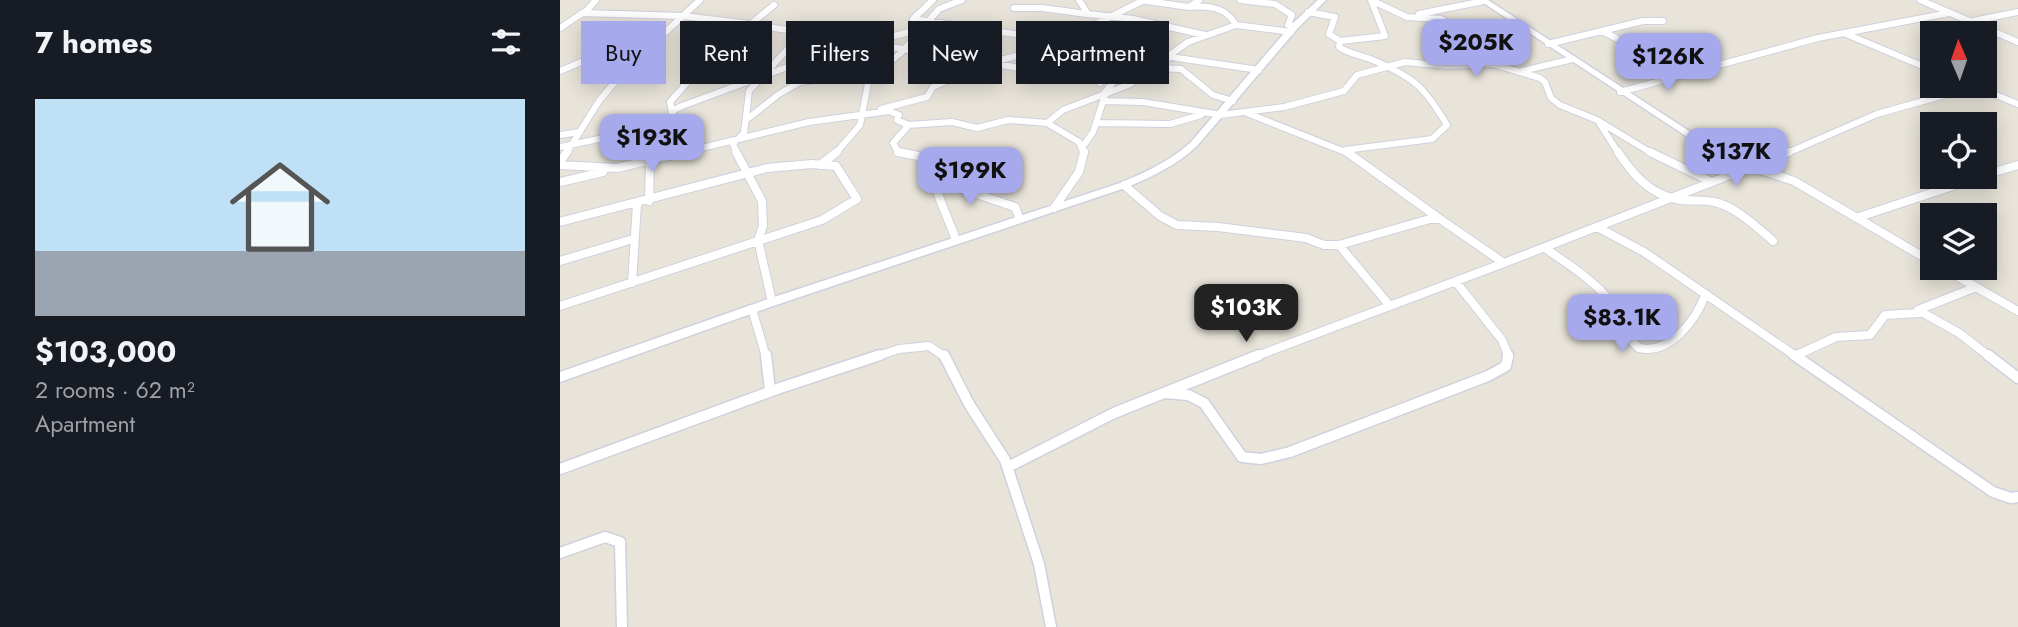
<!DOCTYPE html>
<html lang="en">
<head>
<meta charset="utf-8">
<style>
	:root { --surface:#171b24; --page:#242831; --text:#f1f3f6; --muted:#9ea1a6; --line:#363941; --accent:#a7a9ed }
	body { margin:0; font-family:Jost,sans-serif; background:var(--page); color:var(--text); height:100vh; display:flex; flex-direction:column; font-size:26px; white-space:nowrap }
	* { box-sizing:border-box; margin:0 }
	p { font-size:23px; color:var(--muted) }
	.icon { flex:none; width:38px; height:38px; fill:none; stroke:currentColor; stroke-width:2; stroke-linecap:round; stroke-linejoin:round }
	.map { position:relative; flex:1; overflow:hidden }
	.sheet { display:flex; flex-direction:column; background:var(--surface); width:560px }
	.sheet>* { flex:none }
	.top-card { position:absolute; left:21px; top:21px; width:665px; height:63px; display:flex; gap:14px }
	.needle { width:46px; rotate:358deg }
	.buttons { position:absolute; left:1360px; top:21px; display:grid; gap:14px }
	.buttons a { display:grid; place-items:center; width:77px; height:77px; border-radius:0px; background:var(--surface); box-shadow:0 4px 18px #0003; font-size:35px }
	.price { position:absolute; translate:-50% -60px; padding:0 16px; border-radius:14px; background:var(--accent); color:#111; font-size:23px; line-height:46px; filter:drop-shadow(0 2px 4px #0008) }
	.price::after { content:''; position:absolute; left:50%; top:42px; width:21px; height:16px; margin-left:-10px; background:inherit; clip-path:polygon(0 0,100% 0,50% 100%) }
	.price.active { background:#222; color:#fff }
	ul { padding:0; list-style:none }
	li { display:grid; align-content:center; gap:14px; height:371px; padding:0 35px }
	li+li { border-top:2px solid var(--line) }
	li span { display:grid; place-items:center; height:217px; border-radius:0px; color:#555 }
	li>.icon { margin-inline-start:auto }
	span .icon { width:126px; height:126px; fill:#fffc; stroke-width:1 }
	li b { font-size:30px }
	h2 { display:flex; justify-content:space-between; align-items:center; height:84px; padding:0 35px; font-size:30px }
	.tag { padding:0 24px; border-radius:0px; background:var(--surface); box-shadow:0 4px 18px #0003; font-size:24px; line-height:63px }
	.tag.active { background:var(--accent); color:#111 }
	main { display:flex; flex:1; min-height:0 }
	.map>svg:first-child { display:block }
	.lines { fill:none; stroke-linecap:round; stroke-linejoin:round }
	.street-far2-casing { stroke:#d0d0de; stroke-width:8 }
	.street-far1-casing { stroke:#d0d0de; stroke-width:10 }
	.street-casing { stroke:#d0d0de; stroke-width:13 }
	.secondary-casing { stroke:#d0d0de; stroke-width:3 }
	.street-far2 { stroke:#fff; stroke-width:6 }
	.street-far1 { stroke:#fff; stroke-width:8 }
	.street { stroke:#fff; stroke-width:10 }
	.secondary { fill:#fff; fill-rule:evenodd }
</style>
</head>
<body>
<main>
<section class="sheet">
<h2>7 homes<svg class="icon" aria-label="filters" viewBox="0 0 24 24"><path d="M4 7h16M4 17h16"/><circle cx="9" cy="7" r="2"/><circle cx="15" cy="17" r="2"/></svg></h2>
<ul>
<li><span style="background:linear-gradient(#bfe0f5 70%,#9aa5b1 0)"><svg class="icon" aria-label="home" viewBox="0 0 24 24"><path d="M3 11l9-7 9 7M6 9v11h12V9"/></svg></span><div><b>$103,000</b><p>2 rooms · 62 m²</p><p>Apartment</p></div></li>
</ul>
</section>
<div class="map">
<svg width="1458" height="627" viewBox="0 0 1458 627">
	<rect width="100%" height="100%" fill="#e8e4da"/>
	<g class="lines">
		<defs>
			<path id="street-far2" d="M 373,0 L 353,19 L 699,70
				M 519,0 L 528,14 L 573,19 L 645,35
				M 580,0 L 629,7 L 639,0
				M 680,0 L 715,4 L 732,15 L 728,25 L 735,26
				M 811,0 L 847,17 L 881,19 L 895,27 C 897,47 906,56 925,62
				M 1360,0 L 1458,42
				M 454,8 L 482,8 L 527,14
				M 748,12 L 775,17 L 769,34 L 780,41 L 779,47 C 791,55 802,55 815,61 C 854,77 865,88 887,125 L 872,139 L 785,150
				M 23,13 L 123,16 L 190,24 L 540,81
				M 859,14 L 924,1
				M 1413,21 L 1458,12
				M 676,25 L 731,32
				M 535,27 L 539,42 L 530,64 L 540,83
				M 0,28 L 27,10 L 36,0
				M 1042,31 L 1083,52 L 1119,76
				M 1286,34 L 1372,70
				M 316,41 L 379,24
				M 780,41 L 825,36 L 811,0
				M 988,44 L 1083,21 L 1103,21
				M 597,68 L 621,69 L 653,95 L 673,101
				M 0,71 L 28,59 L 77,58
				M 962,71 L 1013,59
				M 545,92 L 579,52
				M 1060,92 L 1258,38 L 1389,13
				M 544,101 L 583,102 L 661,115 L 724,107 L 784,91 L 797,75 L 845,62 L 888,66 L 933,64 L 980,78 L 985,82 L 991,98 L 1000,105 L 1037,120 L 1093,154
				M 321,109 L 367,97 L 373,87 L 419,66 L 515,40 L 540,22 L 584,0
				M 112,113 L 110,102 L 148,59 L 214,5
				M 687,113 L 790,154
				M 186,120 L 219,94 L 240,82 L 314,72
				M 536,123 L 610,124 L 641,115
				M 1040,124 L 1059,154
				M 0,135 L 19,132
				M 0,147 L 77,131 L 103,130 L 114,110 L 122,106 L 249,59 L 302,44
				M 522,148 L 533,132 L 545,95
				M 6,154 L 39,101 L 64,71 L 140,0
				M 93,154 L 103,130
				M 117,154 L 249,122 L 329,111 L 339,115 L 337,120 L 348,125 L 392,122 L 417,128 L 448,120 L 487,123
				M 177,154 L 173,144 L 184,133 L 189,91 L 245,30
				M 275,154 L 300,125 L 309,78 L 341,53 L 379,9 L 402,0
				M 346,154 L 338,152 L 333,143 L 349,125
				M 524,154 L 519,142 L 487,123 L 503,110 L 568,85 L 602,66 L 610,55 L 628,42 L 676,25 C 666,7 648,5 629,7
				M 1225,154 L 1317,114 L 1406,89 L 1426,91 L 1458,104"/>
			<path id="street-far1" d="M 176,152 L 202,201 L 203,226 L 198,240 L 212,302
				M 338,152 L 358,156 L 374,175 C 374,191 390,222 396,240
				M 787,152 L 880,219
				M 1058,152 C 1072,173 1089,194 1116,199 C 1128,202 1142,199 1154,202 C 1175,206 1197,227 1213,241
				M 1090,152 L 1152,182
				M 1167,159 L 1234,181 L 1372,262
				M 0,162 L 7,152
				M 0,165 L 57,168 L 125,152
				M 260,165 L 277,152
				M 374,175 L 393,178 L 402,189 L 455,207 L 460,219
				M 1424,175 L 1458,165
				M 0,182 L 43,172
				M 564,185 L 600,216 L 617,225 L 658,227 L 746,238 L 764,245 L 779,245 L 870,219 L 880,219 L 944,263 L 1229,152
				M 89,201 L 90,160 L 94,152
				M 494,208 L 519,172 L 524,152
				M 1296,218 L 1420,177
				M 0,222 L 207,168 L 252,164 L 276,166 L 297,199 L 262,220 L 0,306
				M 1037,227 L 1084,252 L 1237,357
				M 779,245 L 830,306
				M 985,248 C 1007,264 1033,279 1050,301 C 1061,316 1064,337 1079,348 C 1110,355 1136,320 1145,295
				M 0,261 L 73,239
				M 1383,268 L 1458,311
				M 896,282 L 942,340 L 949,357
				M 72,283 L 77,204
				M 1416,287 L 1358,310 L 1399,333 L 1430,357
				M 192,309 L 206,357
				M 1235,356 L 1276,337 L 1310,335 L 1325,315 L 1359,313
				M 315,357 L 339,349 L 369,346 L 385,357
				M 694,357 L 944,263"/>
			<path id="street" d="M 206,355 L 210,391
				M 384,355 L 409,404 L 445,460 L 479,564 L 491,627
				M 1234,355 L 1433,492 L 1451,498 L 1458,497
				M 1428,355 L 1458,378
				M 605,393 L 628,395 L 644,403 L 682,457 L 701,459 L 730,452 L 928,376 L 946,366 L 948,355
				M 448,467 L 554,413 L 699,355
				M 0,469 L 220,388 L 320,355
				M 0,553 L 45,537 L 60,542 L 62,627"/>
			<path id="secondary" d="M 758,0 L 766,0 L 738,28 L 637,146 C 617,165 593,176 568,187 L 216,305 L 0,382 L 0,372 L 208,299 L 560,183 C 586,172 610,161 631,142 L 732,24 Z
				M 919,0 L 928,0 L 1172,159 L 1170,161 L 1164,161 Z"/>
		</defs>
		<use href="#street-far2" class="street-far2-casing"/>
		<use href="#street-far1" class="street-far1-casing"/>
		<use href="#street" class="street-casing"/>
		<use href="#secondary" class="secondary-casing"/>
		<use href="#street-far2" class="street-far2"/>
		<use href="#street-far1" class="street-far1"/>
		<use href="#street" class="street"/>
		<use href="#secondary" class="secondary"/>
	</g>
</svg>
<div class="buttons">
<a><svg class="needle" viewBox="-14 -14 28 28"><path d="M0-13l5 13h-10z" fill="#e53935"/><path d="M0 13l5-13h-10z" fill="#9ea1a6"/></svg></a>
<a><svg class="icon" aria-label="locate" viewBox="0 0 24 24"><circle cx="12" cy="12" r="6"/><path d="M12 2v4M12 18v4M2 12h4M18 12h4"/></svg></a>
<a><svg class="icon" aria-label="layers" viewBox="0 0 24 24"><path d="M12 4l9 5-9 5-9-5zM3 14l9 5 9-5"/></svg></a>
</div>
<b class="price" style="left:916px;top:79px">$205K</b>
<b class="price" style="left:1108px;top:93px">$126K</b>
<b class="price" style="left:92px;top:174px">$193K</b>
<b class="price" style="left:1176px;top:188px">$137K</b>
<b class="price" style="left:410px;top:207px">$199K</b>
<b class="price active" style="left:686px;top:344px">$103K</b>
<b class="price" style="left:1062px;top:354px">$83.1K</b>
<div class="top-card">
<a class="tag active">Buy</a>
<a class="tag">Rent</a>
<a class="tag">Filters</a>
<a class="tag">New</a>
<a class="tag">Apartment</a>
</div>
</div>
</main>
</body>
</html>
